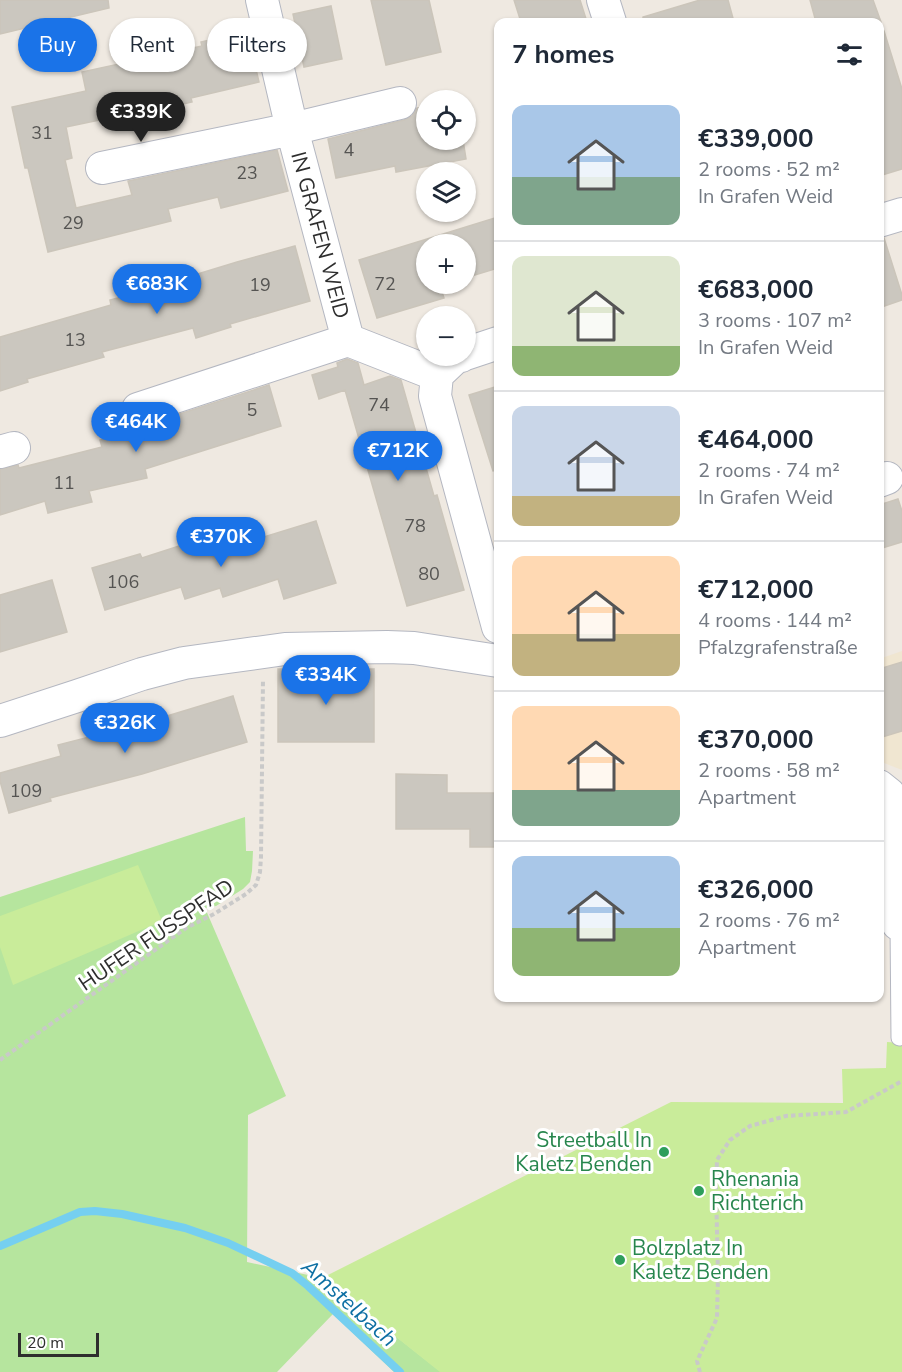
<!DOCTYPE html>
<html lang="en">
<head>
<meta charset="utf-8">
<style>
	:root { --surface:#fff; --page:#f6f6f7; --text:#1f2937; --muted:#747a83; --line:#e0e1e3; --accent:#1a73e8 }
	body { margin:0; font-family:"Nunito Sans",sans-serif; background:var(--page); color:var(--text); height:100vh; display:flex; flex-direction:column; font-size:22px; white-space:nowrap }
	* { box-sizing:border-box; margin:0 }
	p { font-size:20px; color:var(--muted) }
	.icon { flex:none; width:33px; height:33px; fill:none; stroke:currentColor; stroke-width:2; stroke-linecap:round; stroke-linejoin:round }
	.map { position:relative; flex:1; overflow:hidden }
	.drawer { position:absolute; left:494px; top:18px; width:390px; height:984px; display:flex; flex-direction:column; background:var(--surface); border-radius:12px; box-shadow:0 2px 4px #0004 }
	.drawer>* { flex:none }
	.hud { position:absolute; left:18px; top:18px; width:386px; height:54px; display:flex; gap:12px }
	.fabs { position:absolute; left:416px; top:90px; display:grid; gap:12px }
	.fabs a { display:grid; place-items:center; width:60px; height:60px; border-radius:50%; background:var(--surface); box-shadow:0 2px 4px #0004; font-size:30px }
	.scale { position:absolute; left:18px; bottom:15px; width:81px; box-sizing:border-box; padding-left:6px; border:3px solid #2e2e2e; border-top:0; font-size:16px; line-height:21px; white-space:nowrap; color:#2e2e2e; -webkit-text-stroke:4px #fff; paint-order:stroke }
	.price { position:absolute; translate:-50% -51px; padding:0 14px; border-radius:21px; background:var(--accent); color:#fff; font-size:20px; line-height:39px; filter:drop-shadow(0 2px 3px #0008) }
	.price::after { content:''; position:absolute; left:50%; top:36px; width:18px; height:14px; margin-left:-9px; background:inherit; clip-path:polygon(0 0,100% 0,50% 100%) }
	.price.active { background:#222; color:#fff }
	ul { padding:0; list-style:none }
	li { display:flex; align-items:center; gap:18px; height:150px; padding:0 18px }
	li+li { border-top:2px solid var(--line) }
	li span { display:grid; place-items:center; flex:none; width:168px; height:120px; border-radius:12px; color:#555 }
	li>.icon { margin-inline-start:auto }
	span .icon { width:72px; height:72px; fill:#fffc; stroke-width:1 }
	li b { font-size:26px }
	h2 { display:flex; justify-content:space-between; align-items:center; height:72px; padding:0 18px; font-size:26px }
	.pill { padding:0 21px; border-radius:27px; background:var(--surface); box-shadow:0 2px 4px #0004; font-size:21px; line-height:54px }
	.pill.active { background:var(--accent); color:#fff }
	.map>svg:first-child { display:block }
	.education { fill:#f0e6d1 }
	.green { fill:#b6e59e }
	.pitch { fill:#c9ec9a }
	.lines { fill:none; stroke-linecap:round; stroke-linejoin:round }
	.stream { stroke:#75cff0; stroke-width:8 }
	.building { fill:#cbc7bf; stroke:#cbc5ba; stroke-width:1.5 }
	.service-casing { stroke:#b4b7c1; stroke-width:17 }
	.minor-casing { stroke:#b4b7c1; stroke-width:34 }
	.path { stroke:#c9c9c9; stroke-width:4; stroke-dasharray:4.5 3; stroke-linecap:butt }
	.service { stroke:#fff; stroke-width:15 }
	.minor { stroke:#fff; stroke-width:32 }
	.leisure-dot { fill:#2e9e5b; stroke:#fff; stroke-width:2 }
	.labels { text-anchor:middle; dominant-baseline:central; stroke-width:6; stroke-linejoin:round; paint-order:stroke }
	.number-label { font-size:18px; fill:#555452 }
	.street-label { font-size:21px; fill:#2e2e2e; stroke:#fff }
	.leisure-label { font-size:21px; fill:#27864d; stroke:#fff; text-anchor:start }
	.water-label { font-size:22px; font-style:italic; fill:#0d6fa3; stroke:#fff }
</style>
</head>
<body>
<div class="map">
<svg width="902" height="1372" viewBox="0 0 902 1372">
	<rect width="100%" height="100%" fill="#efe9e1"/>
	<path class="education" d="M 902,651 L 902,770 L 879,761 L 879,659 Z"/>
	<path class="green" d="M 245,817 L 246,851 L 253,851 L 252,871 L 250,882 L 243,889 L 216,906 L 205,908 L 286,1096 L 248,1115 L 247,1262 L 322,1278 L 441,1372 L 394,1372 L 333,1314 L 277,1372 L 0,1372 L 0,897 Z"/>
	<path class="pitch" d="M 138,865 L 162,921 L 13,985 L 0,947 L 0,916 Z
		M 887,1042 L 902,1043 L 902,1372 L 440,1372 L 322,1278 L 671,1102 L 843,1103 L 842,1069 L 886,1068 Z"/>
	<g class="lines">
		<path class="stream" d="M 0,1246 L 80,1212 L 95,1211 L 122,1214 L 185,1228 L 228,1243 L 292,1273 L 308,1286 L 400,1372"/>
	</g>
	<path class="building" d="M 0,0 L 108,0 L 109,8 L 0,34 Z
		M 371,0 L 429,0 L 441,52 L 386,65 Z
		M 514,0 L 580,0 L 587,22 L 521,22 Z
		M 700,0 L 728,0 L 734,22 L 643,22 L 643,17 Z
		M 810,0 L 873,0 L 881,22 L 816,22 Z
		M 331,6 L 342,59 L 304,67 L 293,14 Z
		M 247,31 L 259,82 L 191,98 L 192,102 L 152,111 L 152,109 L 66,127 L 72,158 L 65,160 L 76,208 L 132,195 L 128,181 L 277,150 L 288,191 L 221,208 L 218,197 L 168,209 L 171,221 L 48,252 L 28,168 L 25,168 L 12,107 L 86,91 L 82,72 L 202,46 L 201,42 Z
		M 884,31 L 902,89 L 902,169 L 879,176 L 879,32 Z
		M 426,107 L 426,140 L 463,140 L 466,159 L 396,172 L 395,166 L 336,178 L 328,139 L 404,120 L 412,116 L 417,108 Z
		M 498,217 L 498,268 L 465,278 L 465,244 L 426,244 L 426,284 L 447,284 L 440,286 L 444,298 L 377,318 L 359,260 Z
		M 879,238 L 884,238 L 902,295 L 902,300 L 879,308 Z
		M 295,246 L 310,301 L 230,324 L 231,327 L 196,338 L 193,328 L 102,352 L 104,357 L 27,379 L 28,382 L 0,391 L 0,337 L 111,305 L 110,300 L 179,282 L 178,280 L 237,262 Z
		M 347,359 L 358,363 L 364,385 L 390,376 L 401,380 L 434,496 L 437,495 L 464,590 L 407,606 L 345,390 L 319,399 L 312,375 L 338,367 L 337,363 Z
		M 269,385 L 281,426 L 145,469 L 147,478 L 89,491 L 92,502 L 48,513 L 45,501 L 0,515 L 0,469 L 18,465 L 19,468 L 102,447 L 100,440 L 157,427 L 155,422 Z
		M 498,386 L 498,470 L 493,471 L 469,395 Z
		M 898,499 L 902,511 L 902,542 L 879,549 L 879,505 Z
		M 316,521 L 336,583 L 284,599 L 278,579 L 223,597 L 220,588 L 185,599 L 181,587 L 105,610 L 92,568 L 140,554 L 142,558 L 204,538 L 206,546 L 241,535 L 244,543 Z
		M 52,580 L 67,632 L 0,652 L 0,595 Z
		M 902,662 L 902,731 L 879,738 L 879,669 Z
		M 278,669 L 374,669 L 374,742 L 278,742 Z
		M 233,696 L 247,742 L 142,774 L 50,798 L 51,801 L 9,813 L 0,781 L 0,773 L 61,756 L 58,745 L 144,723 Z
		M 396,774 L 447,775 L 447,793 L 498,793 L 498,847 L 470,847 L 470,829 L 396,829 Z"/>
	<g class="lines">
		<defs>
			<path id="service" d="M 898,924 L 899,1038"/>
			<path id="minor" d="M 262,0 L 292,129 L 348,340
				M 603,0 L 610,22
				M 102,168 L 292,129 L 400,103
				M 879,221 L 902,214
				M 465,354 L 498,343
				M 461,356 L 456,357 L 437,375 L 435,396 L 498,627
				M 138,409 L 348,340 L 437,375
				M 0,452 L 14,448
				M 879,481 L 887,478
				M 0,721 L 77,696 L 142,674 L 184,663 L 285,649 L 387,647 L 414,648 L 498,661
				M 879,786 L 889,794 L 894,810 L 898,924 L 902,924"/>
		</defs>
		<use href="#service" class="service-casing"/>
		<use href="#minor" class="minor-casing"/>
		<path class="path" d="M 0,1060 L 186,928 L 214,914 L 246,894 L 256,885 L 260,872 L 261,857 L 263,680
			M 700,1372 L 697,1361 L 717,1318 L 718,1275 L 716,1188 L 717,1160 L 730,1140 L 750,1126 L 786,1116 L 846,1112 L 902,1081"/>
		<use href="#service" class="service"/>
		<use href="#minor" class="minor"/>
	</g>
	<g class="leisure-dot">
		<circle cx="664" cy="1152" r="6"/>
		<circle cx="699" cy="1191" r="6"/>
		<circle cx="620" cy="1260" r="6"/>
	</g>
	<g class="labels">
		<g class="number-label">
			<text x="42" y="133">31</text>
			<text x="349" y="150">4</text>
			<text x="247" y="173">23</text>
			<text x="73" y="223">29</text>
			<text x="385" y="284">72</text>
			<text x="260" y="285">19</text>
			<text x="75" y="340">13</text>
			<text x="379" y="405">74</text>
			<text x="252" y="410">5</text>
			<text x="64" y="483">11</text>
			<text x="415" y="526">78</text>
			<text x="429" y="574">80</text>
			<text x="123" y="582">106</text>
			<text x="26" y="791">109</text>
		</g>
		<g class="street-label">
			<text transform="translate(320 235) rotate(75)">IN GRAFEN WEID</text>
			<text transform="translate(156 935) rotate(-34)">HUFER FUSSPFAD</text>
		</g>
		<g class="leisure-label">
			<text x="652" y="1140" text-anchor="end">Streetball In<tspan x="652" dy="24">Kaletz Benden</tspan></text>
			<text x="711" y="1179">Rhenania<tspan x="711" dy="24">Richterich</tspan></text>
			<text x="632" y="1248">Bolzplatz In<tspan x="632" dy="24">Kaletz Benden</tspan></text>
		</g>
		<g class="water-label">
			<text transform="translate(349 1303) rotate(42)">Amstelbach</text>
		</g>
	</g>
</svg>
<div class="fabs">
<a><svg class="icon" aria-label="locate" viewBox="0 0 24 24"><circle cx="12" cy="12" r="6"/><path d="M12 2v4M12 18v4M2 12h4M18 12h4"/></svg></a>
<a><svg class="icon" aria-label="layers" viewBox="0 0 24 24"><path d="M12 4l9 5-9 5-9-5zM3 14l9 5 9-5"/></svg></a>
<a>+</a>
<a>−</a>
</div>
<div class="scale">20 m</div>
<b class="price active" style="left:141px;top:143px">€339K</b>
<b class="price" style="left:157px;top:315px">€683K</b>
<b class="price" style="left:136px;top:453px">€464K</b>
<b class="price" style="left:398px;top:482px">€712K</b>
<b class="price" style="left:221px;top:568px">€370K</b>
<b class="price" style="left:326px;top:706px">€334K</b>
<b class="price" style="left:125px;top:754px">€326K</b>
<div class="hud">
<a class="pill active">Buy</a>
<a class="pill">Rent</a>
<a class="pill">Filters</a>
</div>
<section class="drawer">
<h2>7 homes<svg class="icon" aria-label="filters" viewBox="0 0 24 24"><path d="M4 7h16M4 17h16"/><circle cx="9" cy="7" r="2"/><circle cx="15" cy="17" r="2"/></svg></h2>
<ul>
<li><span style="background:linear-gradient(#a9c7e8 60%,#7fa58c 0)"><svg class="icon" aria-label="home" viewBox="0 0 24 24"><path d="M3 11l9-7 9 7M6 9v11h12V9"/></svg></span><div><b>€339,000</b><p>2 rooms · 52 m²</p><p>In Grafen Weid</p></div></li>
<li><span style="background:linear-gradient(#dfe7d0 75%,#8fb573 0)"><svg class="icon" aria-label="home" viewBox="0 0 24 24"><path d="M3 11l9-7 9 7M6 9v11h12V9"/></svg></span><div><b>€683,000</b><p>3 rooms · 107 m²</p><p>In Grafen Weid</p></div></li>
<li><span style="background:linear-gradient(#c9d6e8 75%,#c2b280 0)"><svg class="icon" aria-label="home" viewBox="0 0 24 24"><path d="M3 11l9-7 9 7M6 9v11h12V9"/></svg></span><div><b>€464,000</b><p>2 rooms · 74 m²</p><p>In Grafen Weid</p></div></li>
<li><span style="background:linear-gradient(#ffd9b3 65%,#c2b280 0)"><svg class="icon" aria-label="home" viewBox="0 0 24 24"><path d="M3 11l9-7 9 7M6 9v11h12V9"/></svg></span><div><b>€712,000</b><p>4 rooms · 144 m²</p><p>Pfalzgrafenstraße</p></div></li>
<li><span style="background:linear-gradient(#ffd9b3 70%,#7fa58c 0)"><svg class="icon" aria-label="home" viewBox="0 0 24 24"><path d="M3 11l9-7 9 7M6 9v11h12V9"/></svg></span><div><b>€370,000</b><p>2 rooms · 58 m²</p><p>Apartment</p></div></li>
<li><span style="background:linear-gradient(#a9c7e8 60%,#8fb573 0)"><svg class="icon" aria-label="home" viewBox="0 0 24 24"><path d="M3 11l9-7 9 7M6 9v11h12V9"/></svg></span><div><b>€326,000</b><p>2 rooms · 76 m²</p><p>Apartment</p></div></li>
</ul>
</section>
</div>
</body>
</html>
